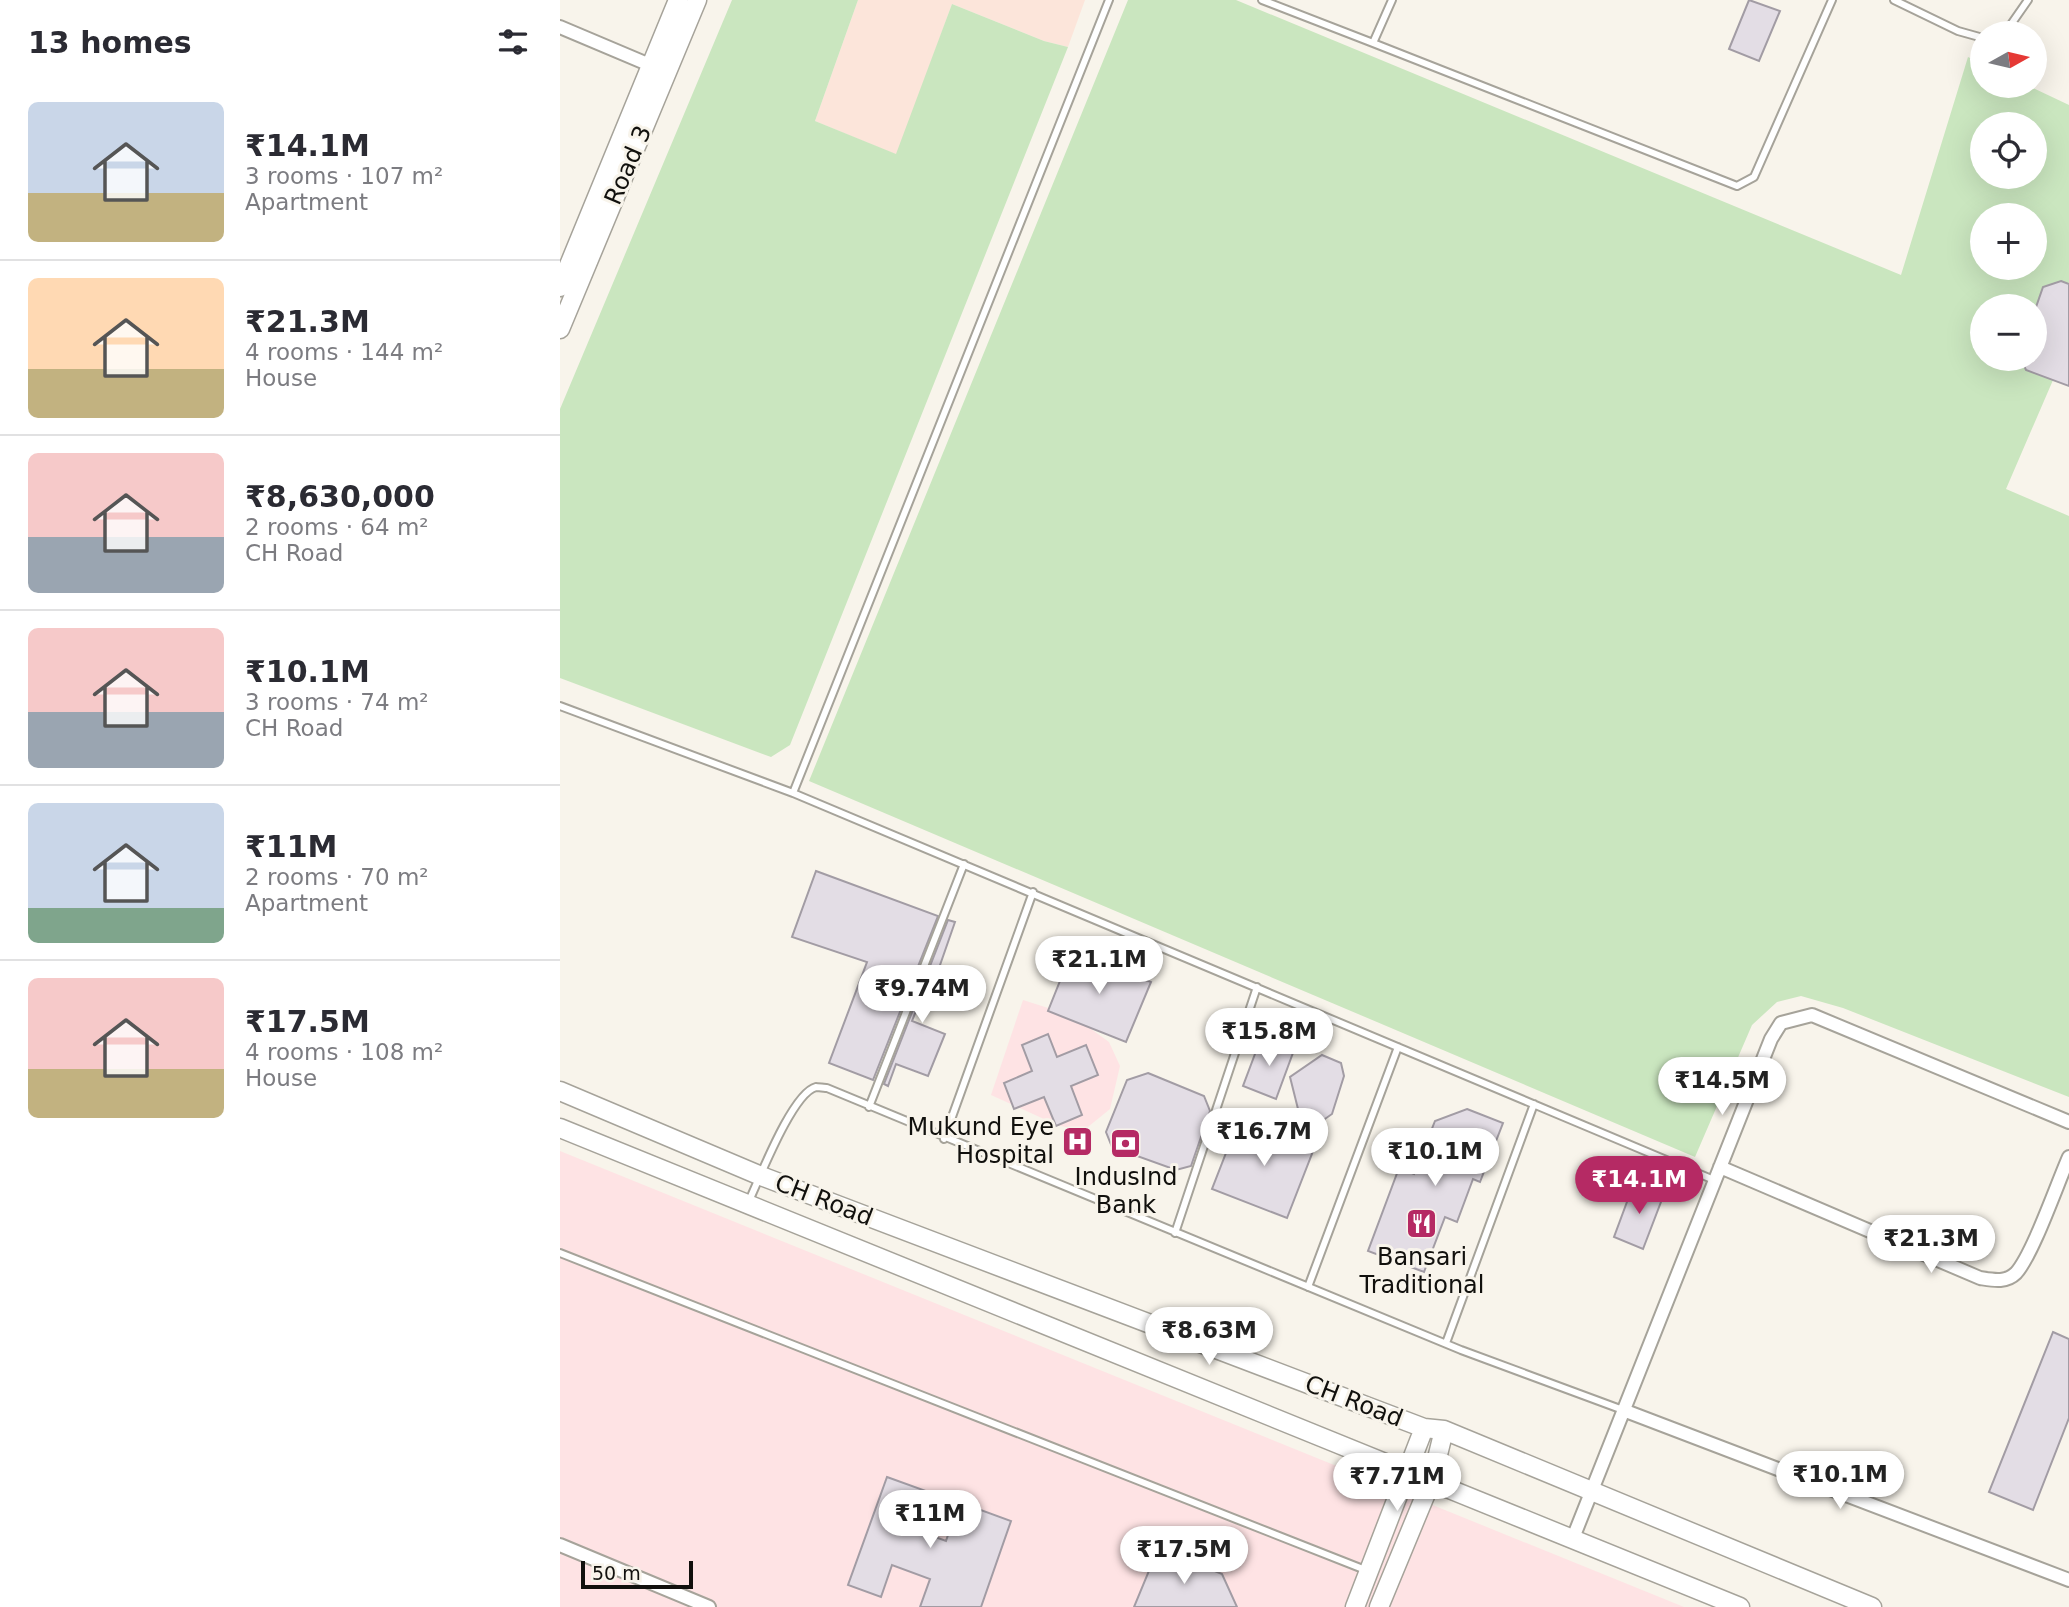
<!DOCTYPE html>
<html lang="en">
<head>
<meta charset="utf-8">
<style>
	:root { --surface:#fff; --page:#f7f7f7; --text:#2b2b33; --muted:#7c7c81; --line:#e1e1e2; --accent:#b52a64 }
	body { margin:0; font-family:"DejaVu Sans",sans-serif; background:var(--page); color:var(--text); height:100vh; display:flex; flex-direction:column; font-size:26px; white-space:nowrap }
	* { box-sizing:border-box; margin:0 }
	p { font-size:23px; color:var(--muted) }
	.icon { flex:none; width:38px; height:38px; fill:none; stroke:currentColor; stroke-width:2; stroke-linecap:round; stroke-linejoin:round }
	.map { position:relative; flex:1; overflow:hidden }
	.sheet { display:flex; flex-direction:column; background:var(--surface); width:560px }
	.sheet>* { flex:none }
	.needle { width:46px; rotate:82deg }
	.controls { position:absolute; left:1410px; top:21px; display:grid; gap:14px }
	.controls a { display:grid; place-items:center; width:77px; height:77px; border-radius:50%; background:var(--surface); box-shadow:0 7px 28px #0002; font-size:35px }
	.scale { position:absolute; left:21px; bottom:18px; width:112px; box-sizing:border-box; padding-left:7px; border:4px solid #11100d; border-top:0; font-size:19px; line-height:24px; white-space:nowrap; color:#11100d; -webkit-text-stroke:5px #f8f4eb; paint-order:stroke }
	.price { position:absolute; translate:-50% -60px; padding:0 16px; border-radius:24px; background:#fff; color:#222; font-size:23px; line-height:46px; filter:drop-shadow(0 2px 4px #0008) }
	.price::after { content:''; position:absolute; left:50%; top:42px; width:21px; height:16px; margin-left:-10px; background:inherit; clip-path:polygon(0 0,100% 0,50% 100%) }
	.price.active { background:var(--accent); color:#fff }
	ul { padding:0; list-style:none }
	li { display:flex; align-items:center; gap:21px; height:175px; padding:0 28px }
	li+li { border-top:2px solid var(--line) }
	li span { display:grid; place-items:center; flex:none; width:196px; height:140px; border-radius:10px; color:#555 }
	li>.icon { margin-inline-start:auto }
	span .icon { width:84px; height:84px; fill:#fffc; stroke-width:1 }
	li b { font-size:30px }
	h2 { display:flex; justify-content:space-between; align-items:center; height:84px; padding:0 28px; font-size:30px }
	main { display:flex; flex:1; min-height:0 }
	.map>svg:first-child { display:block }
	.commercial { fill:#fee3e4 }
	.industrial { fill:#fce5da }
	.green { fill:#cae6bf; fill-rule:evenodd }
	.building { fill:#e3dde5; stroke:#a29ca4; stroke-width:2 }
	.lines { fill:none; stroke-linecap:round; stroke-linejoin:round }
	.lane-casing { stroke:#a6a39a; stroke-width:10 }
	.street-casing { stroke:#a6a39a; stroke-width:16 }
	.secondary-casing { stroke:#a6a39a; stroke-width:21 }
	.lane { stroke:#fff; stroke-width:6 }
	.street { stroke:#fff; stroke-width:12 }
	.secondary { stroke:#fff; stroke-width:18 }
	.labels { text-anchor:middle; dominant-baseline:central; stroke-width:6; stroke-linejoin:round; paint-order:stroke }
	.street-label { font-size:24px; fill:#11100d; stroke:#f8f4eb }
	.poi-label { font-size:24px; fill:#11100d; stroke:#f8f4eb }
</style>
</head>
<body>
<main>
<section class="sheet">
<h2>13 homes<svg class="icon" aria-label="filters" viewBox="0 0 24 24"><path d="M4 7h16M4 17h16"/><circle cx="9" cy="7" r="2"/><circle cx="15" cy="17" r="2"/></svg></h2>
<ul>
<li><span style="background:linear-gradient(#c9d6e8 65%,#c2b280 0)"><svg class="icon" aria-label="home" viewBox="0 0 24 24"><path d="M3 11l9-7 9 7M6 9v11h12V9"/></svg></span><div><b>₹14.1M</b><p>3 rooms · 107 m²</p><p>Apartment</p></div></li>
<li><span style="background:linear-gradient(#ffd9b3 65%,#c2b280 0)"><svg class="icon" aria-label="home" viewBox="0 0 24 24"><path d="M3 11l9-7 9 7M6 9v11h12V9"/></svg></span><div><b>₹21.3M</b><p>4 rooms · 144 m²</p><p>House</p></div></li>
<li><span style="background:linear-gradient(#f6c9c9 60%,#9aa5b1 0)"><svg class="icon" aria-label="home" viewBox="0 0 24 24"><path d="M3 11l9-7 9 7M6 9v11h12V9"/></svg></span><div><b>₹8,630,000</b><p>2 rooms · 64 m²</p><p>CH Road</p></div></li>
<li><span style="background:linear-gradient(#f6c9c9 60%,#9aa5b1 0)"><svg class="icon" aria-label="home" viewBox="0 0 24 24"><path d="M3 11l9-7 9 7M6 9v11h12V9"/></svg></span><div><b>₹10.1M</b><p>3 rooms · 74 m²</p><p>CH Road</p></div></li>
<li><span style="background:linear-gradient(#c9d6e8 75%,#7fa58c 0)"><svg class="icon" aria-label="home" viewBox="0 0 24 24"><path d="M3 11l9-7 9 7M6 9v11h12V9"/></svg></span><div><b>₹11M</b><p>2 rooms · 70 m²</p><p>Apartment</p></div></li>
<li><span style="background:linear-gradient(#f6c9c9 65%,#c2b280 0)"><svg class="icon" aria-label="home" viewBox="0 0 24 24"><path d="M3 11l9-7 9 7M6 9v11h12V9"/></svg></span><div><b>₹17.5M</b><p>4 rooms · 108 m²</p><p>House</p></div></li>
</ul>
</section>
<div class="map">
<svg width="1509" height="1607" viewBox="0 0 1509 1607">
	<rect width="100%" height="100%" fill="#f8f4eb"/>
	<path class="commercial" d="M 463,1000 L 507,1014 L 531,1029 L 549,1042 L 560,1066 L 550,1109 L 523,1131 L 497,1125 L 431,1095 Z
		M 0,1151 L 1124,1607 L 0,1607 Z"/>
	<path class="industrial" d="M 298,0 L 525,0 L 508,47 L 484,41 L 392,4 L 337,155 L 255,121 Z"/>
	<path class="green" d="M 172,0 L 298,0 L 255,121 L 336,154 L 392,4 L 484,41 L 508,47 L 230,745 L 211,757 L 0,678 L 0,409 Z
		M 568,0 L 676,0 L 1341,275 L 1408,57 L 1423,64 L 1423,86 L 1469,86 L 1509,105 L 1509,343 L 1446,489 L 1509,516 L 1509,1097 L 1283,1008 L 1241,996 L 1217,1002 L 1192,1025 L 1135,1157 L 249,781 ZM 1423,124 L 1475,124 L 1475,177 L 1423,177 ZM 1423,215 L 1475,215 L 1475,268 L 1423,268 ZM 1423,306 L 1475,306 L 1475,359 L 1423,359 Z"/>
	<path class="building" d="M 1189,0 L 1220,11 L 1199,61 L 1169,49 Z
		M 1501,281 L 1509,284 L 1509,386 L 1466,370 L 1461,359 L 1475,359 L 1475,310 L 1483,287 Z
		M 256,871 L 378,916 L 313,1080 L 269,1063 L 307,962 L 232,937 Z
		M 388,920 L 395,922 L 372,988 L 366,986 L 352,1021 L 385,1034 L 368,1076 L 336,1064 L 328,1086 L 324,1084 Z
		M 512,951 L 591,982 L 566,1042 L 488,1011 Z
		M 488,1034 L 497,1057 L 526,1045 L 538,1075 L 511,1086 L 522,1115 L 496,1126 L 484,1097 L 454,1109 L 444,1083 L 472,1071 L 462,1045 Z
		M 701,1038 L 734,1050 L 716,1099 L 683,1086 Z
		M 762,1055 L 781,1063 L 784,1076 L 772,1114 L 762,1121 L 739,1113 L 730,1077 Z
		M 588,1073 L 644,1096 L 650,1111 L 631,1166 L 616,1170 L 552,1147 L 546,1132 L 567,1080 Z
		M 907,1109 L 943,1123 L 920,1182 L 913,1179 L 897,1222 L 885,1217 L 864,1272 L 808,1251 L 839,1168 L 854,1174 L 875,1121 Z
		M 680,1117 L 755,1146 L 727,1218 L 652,1189 Z
		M 1074,1183 L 1104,1194 L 1083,1249 L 1054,1237 Z
		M 1493,1332 L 1509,1339 L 1509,1418 L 1473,1510 L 1429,1492 Z
		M 327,1477 L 366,1491 L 353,1529 L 386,1541 L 399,1502 L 451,1521 L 421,1607 L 360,1607 L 370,1579 L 332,1565 L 321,1597 L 288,1585 Z
		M 614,1554 L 662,1574 L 677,1607 L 574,1607 L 593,1561 Z"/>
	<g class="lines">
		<defs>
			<path id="lane" d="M 702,0 L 813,43 L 832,0
				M 1334,0 L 1398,31 L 1423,38
				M 1445,33 L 1468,0
				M 813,43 L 1177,186 L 1194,177 L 1272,0
				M 0,706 L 233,793 L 549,0
				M 233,793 L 1154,1180
				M 309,1107 L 404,864
				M 384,1139 L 473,892
				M 188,1203 C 199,1180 232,1093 256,1087 C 257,1087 266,1088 267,1088 L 901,1350 L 1063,1410
				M 615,1233 L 697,987
				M 0,1253 L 808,1571
				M 748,1287 L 838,1047
				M 886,1343 L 974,1104"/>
			<path id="street" d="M 0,27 L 97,68
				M 1160,1167 L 1420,1278 C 1433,1280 1446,1283 1456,1273 C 1473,1254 1497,1184 1509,1157
				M 1063,1410 L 1509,1580
				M 1013,1538 L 1211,1039 L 1221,1023 L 1252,1015 L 1509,1122
				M 0,1545 L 149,1607"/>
			<path id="secondary" d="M 0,287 L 118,0
				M 0,329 L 137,0
				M 0,1091 L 201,1176 L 864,1428 L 884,1430 L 1312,1607
				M 0,1128 L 1180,1607
				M 795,1607 L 864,1428
				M 819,1607 L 872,1479 L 884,1430"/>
		</defs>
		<use href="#lane" class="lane-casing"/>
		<use href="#street" class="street-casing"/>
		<use href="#secondary" class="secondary-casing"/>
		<use href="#lane" class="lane"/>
		<use href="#street" class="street"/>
		<use href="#secondary" class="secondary"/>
	</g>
	<defs>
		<symbol id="hospital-square" viewBox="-11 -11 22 22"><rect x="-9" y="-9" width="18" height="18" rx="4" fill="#b52a64" stroke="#f8f4eb"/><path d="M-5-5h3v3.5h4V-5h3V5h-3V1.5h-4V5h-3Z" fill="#fff"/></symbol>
		<symbol id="bank-square" viewBox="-11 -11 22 22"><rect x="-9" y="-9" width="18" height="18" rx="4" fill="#b52a64" stroke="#f8f4eb"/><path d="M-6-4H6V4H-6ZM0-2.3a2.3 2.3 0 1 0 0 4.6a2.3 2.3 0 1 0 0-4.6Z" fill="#fff"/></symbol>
		<symbol id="restaurant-square" viewBox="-11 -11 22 22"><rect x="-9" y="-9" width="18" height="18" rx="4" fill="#b52a64" stroke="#f8f4eb"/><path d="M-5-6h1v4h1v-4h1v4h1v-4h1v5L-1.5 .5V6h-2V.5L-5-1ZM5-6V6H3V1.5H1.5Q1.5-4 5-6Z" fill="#fff"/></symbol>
	</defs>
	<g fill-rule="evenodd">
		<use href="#hospital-square" x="500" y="1124" width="35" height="35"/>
		<use href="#bank-square" x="548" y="1126" width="35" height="35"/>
		<use href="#restaurant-square" x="844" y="1206" width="35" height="35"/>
	</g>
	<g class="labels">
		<g class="street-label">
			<text transform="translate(68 165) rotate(-67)">Road 3</text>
			<text transform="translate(264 1200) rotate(21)">CH Road</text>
			<text transform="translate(794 1401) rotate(21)">CH Road</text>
		</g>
		<g class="poi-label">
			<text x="494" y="1127" text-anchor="end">Mukund Eye<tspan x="494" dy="28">Hospital</tspan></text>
			<text x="566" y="1177">IndusInd<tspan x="566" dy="28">Bank</tspan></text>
			<text x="862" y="1257">Bansari<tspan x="862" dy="28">Traditional</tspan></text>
		</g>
	</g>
</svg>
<div class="controls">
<a><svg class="needle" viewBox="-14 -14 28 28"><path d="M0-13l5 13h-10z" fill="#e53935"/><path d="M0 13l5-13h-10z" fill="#7c7c81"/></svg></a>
<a><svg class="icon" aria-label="locate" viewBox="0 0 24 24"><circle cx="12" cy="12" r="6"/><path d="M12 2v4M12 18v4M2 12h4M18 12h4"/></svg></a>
<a>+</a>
<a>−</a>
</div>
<div class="scale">50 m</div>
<b class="price" style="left:539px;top:996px">₹21.1M</b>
<b class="price" style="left:362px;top:1025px">₹9.74M</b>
<b class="price" style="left:709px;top:1068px">₹15.8M</b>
<b class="price" style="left:1162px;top:1117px">₹14.5M</b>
<b class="price" style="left:704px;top:1168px">₹16.7M</b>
<b class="price" style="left:875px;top:1188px">₹10.1M</b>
<b class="price active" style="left:1079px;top:1216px">₹14.1M</b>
<b class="price" style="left:1371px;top:1275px">₹21.3M</b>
<b class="price" style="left:649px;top:1367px">₹8.63M</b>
<b class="price" style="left:1280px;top:1511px">₹10.1M</b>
<b class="price" style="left:837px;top:1513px">₹7.71M</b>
<b class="price" style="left:370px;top:1550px">₹11M</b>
<b class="price" style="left:624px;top:1586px">₹17.5M</b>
</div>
</main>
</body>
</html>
